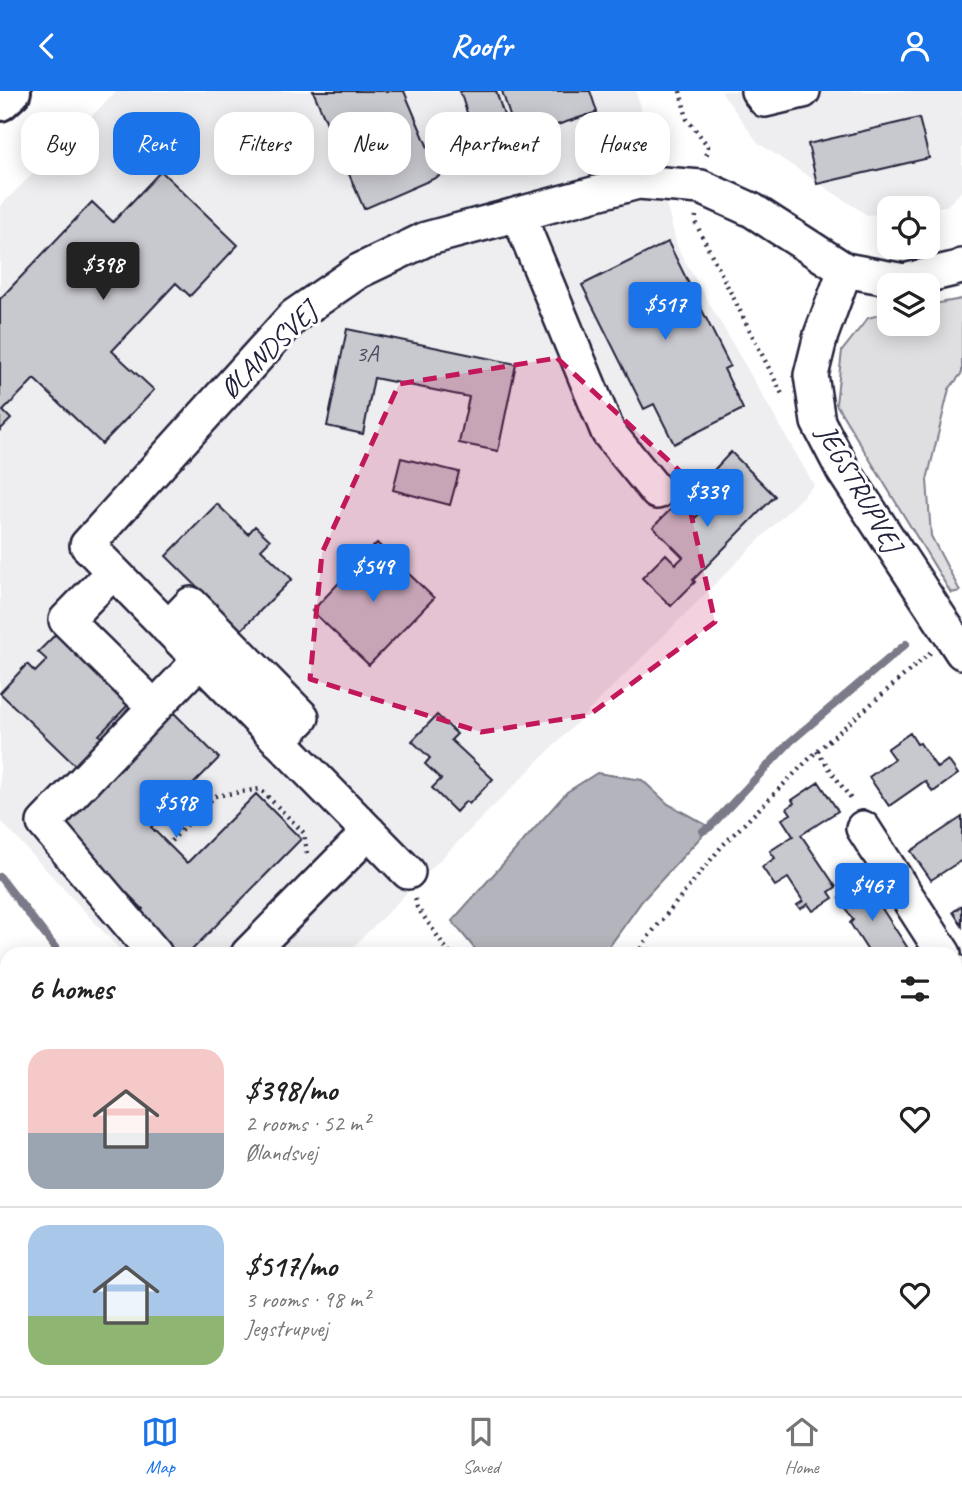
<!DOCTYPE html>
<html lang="en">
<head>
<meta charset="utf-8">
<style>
	:root { --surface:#fff; --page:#f6f6f6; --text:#222; --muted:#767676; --line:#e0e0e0; --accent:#1a73e8 }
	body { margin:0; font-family:Caveat,sans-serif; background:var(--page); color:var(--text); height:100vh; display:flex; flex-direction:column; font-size:26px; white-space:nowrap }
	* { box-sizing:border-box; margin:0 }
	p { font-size:23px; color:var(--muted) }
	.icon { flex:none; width:38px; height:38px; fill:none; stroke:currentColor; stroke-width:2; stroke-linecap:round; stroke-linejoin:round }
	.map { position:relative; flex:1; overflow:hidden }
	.details { position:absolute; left:0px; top:856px; width:962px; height:450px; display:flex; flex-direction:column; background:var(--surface); border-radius:21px 21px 0 0; box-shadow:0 4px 18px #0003 }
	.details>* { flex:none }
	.guide { position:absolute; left:21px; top:21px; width:920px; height:63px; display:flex; gap:14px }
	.fabs { position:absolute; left:877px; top:105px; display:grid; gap:14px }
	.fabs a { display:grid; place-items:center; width:63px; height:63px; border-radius:14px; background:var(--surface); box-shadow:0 4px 18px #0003; font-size:35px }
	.price { position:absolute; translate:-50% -60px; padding:0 16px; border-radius:7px; background:var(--accent); color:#fff; font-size:23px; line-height:46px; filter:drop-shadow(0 2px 4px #0008) }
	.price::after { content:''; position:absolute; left:50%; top:42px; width:21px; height:16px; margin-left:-10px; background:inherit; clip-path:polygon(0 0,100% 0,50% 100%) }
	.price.active { background:#222; color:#fff }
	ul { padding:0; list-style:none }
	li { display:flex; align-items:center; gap:21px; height:175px; padding:0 28px }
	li+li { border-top:2px solid var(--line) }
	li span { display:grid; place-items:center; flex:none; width:196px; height:140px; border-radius:21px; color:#555 }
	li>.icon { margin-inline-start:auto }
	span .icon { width:84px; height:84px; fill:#fffc; stroke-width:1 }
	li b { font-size:30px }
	h2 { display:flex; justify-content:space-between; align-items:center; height:84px; padding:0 28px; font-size:30px }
	.tag { padding:0 24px; border-radius:21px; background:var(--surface); box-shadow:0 4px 18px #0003; font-size:24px; line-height:63px }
	.tag.active { background:var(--accent); color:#fff }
	header { display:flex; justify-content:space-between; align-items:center; height:91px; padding:0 28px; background:var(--accent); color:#fff; font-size:32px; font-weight:800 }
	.dock { display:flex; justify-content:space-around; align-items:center; height:98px; border-top:2px solid var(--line); background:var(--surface); font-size:19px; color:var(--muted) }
	.dock a { display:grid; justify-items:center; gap:4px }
	.dock .active { color:var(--accent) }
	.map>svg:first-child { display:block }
	.built { fill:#eeeef1 }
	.green { fill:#dfdfe2; stroke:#80808e; stroke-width:2 }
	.water { fill:#b4b4bc; stroke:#7a7a88; stroke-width:2 }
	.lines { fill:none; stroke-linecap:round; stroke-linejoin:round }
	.stream { stroke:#7a7a88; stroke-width:8 }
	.building { fill:#c8c8cf; stroke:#22223b; stroke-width:2 }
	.minor-casing { stroke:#22223b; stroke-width:38 }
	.major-casing { stroke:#22223b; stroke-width:44 }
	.path { stroke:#22223b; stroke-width:4.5; stroke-dasharray:2 5; stroke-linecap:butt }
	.minor { stroke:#fff; stroke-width:33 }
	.major { stroke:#fff; stroke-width:38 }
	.rail { stroke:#22223b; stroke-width:5 }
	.marked { fill:#c2185b; fill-opacity:0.2; stroke:#c2185b; stroke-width:5; stroke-dasharray:14 9; stroke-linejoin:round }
	.labels { text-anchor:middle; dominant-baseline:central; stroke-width:6; stroke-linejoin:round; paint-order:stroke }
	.number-label { font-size:24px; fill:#4c4c60 }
	.street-label { font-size:28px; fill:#22223b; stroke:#fff }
</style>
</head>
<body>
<header><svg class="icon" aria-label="back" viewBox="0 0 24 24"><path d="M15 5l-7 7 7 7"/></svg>Roofr<svg class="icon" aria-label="person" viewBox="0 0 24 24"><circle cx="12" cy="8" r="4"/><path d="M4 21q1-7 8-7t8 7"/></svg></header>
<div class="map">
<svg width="962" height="1305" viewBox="0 0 962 1305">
	<rect width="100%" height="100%" fill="#fff"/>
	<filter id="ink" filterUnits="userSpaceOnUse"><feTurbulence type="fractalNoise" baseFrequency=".0143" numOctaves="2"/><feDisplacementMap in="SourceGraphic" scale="14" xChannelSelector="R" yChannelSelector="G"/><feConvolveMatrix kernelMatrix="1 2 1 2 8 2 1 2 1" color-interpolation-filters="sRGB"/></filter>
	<g filter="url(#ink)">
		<path class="built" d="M 117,0 L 636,0 L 678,158 L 814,394 L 346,863 L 124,863 L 0,729 L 0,115 Z
			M 721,0 L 962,0 L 962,100 L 947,115 L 928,117 L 889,117 L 889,122 L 867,124 L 758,52 Z
			M 0,1257 L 7,1271 L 7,1298 L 21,1299 L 24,1305 L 0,1305 Z"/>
		<path class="green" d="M 962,208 L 962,282 L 949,298 L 927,389 L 931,445 L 960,500 L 951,502 L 836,313 L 842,260 L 868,227 L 889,221 L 889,233 L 928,233 L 928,214 Z"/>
		<path class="water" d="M 597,682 L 642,689 L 668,713 L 710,736 L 642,810 L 604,863 L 479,863 L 452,830 L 567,701 Z"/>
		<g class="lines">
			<path class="stream" d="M 703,740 L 710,736 L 791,650 L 906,553
				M 0,786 L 60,863"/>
		</g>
		<path class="building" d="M 313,0 L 404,0 L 440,85 L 364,118 Z
			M 460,0 L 496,0 L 512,49 L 479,59 Z
			M 502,0 L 590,0 L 597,21 L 517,47 Z
			M 919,27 L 929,67 L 817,93 L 808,53 Z
			M 161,80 L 238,154 L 190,205 L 176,192 L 112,260 L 154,299 L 102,353 L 34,288 L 3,320 L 11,328 L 0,339 L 0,208 L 92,111 L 113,131 Z
			M 668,151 L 730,275 L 724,278 L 743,318 L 674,353 L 654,313 L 644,318 L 582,194 Z
			M 347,238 L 516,273 L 498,360 L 459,352 L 469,306 L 374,287 L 363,343 L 327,335 Z
			M 731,361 L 775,405 L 693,489 L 695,491 L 671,515 L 642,487 L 666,463 L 676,473 L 683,466 L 653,436 L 679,410 L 695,427 L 727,394 L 713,380 Z
			M 401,367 L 459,381 L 450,414 L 393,399 Z
			M 217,413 L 248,443 L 255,435 L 270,449 L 261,458 L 292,488 L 241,539 L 166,465 Z
			M 377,452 L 434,507 L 369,574 L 312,520 Z
			M 56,543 L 129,613 L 99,644 L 107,652 L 81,680 L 0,602 L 27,573 L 35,581 L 47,569 L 38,561 Z
			M 173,621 L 219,667 L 151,736 L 187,772 L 256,703 L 301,748 L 188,863 L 175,863 L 137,825 L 143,818 L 60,736 Z
			M 437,624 L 457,643 L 451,649 L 493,688 L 469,713 L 466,710 L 456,721 L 432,697 L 441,688 L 425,673 L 430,667 L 412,650 Z
			M 910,642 L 917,653 L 920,652 L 937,677 L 948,669 L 958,683 L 933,701 L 925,690 L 889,715 L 869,686 L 894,668 L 887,658 Z
			M 819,691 L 838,720 L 801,744 L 836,796 L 829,801 L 833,807 L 813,820 L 808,813 L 800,818 L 797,814 L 803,810 L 788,787 L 775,795 L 762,776 L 775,767 L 770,760 L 793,745 L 782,728 L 791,723 L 787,717 L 794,712 L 792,709 Z
			M 962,726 L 962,769 L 931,789 L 911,760 Z
			M 862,792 L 877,815 L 879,813 L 911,862 L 870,863 L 850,832 L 853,829 L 839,807 Z
			M 962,814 L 962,835 L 953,821 Z
			M 962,958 L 962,986 L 956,989 L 956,961 Z
			M 962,991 L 962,1024 L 959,1019 L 956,1021 L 956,994 Z
			M 962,1064 L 962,1083 L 956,1086 L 956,1067 Z
			M 460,1298 L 535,1298 L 537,1303 L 532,1305 L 511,1305 L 509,1300 L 495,1305 L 462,1305 Z
			M 817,1298 L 820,1298 L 823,1305 L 798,1305 Z
			M 882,1298 L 924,1298 L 906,1305 L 864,1305 Z"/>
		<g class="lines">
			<defs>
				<path id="minor" d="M 758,0 L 765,9 L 803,0
					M 518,123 L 608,341 L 657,401
					M 845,179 L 821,244 L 811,284 L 818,331 L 843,379 L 962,561
					M 113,481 L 66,529 L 141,603
					M 168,537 L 191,513 L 302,626 L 279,650
					M 863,737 L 944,863
					M 408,781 L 87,454 L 294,225 L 359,180 L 426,148 L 638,91 L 701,96 L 752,119 L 845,179 L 904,190 L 958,177 L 962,175
					M 155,863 L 44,732 L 200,569
					M 248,863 L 369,741
					M 956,881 L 962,893
					M 956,1192 L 962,1189
					M 956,1218 L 962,1236
					M 559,1298 L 562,1305
					M 692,1298 L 694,1305
					M 642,1305 L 660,1298"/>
				<path id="major" d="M 0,10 L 11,0"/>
			</defs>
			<use href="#minor" class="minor-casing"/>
			<use href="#major" class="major-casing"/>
			<path class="path" d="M 680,0 L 687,28 L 708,55 L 706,68
				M 696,125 L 695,131 L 783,305
				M 817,660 L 853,711
				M 171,750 L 215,705 L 260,698 L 304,742 L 307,763
				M 415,808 L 417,816 L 450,863
				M 637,863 L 649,845 L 722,755 L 817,660 L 931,561
				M 0,930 L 7,939
				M 240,1298 L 244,1305
				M 430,1305 L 432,1298"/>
			<use href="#minor" class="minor"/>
			<use href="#major" class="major"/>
			<path class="rail" d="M 0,967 L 7,977
				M 213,1298 L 216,1305"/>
		</g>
	</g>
	<path class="marked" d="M 557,267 L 682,382 L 715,531 L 589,624 L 481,641 L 310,588 L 322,462 L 399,293 Z"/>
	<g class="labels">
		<g class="number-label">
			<text x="367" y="262">3A</text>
		</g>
		<g class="street-label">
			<text transform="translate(268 259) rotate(-45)">ØLANDSVEJ</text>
			<text transform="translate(860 397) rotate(60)">JEGSTRUPVEJ</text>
		</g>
	</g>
</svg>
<div class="fabs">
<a><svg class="icon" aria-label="locate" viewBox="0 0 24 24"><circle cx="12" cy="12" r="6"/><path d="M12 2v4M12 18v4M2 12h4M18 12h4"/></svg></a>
<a><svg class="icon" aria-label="layers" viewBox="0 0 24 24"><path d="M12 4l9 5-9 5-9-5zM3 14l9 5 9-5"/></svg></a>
</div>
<b class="price active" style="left:103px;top:211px">$398</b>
<b class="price" style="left:665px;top:251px">$517</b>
<b class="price" style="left:707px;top:438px">$339</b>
<b class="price" style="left:373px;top:513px">$549</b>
<b class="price" style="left:176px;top:749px">$598</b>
<b class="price" style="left:872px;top:832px">$467</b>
<div class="guide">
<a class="tag">Buy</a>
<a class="tag active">Rent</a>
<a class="tag">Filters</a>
<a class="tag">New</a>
<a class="tag">Apartment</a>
<a class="tag">House</a>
</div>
<section class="details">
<h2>6 homes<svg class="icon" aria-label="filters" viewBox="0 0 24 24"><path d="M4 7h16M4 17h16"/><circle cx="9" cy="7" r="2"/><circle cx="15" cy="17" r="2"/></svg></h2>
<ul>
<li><span style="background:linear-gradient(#f6c9c9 60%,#9aa5b1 0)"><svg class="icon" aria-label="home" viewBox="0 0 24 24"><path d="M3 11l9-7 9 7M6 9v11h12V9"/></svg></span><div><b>$398/mo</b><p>2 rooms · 52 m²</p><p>Ølandsvej</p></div><svg class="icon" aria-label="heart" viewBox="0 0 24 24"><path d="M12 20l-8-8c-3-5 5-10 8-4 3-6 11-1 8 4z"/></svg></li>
<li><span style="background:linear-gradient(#a9c7e8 65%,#8fb573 0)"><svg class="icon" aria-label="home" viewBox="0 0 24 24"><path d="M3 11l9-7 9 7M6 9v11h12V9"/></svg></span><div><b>$517/mo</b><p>3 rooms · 98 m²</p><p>Jegstrupvej</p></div><svg class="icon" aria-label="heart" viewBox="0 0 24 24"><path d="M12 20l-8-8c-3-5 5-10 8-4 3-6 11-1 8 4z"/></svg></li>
</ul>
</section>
</div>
<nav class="dock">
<a class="active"><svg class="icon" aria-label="map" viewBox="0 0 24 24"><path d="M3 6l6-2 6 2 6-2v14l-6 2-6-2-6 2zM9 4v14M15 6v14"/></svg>Map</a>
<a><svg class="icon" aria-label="saved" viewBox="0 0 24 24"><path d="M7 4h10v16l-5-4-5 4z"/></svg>Saved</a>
<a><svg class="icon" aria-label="home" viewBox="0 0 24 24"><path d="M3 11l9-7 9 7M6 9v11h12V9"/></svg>Home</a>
</nav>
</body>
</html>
